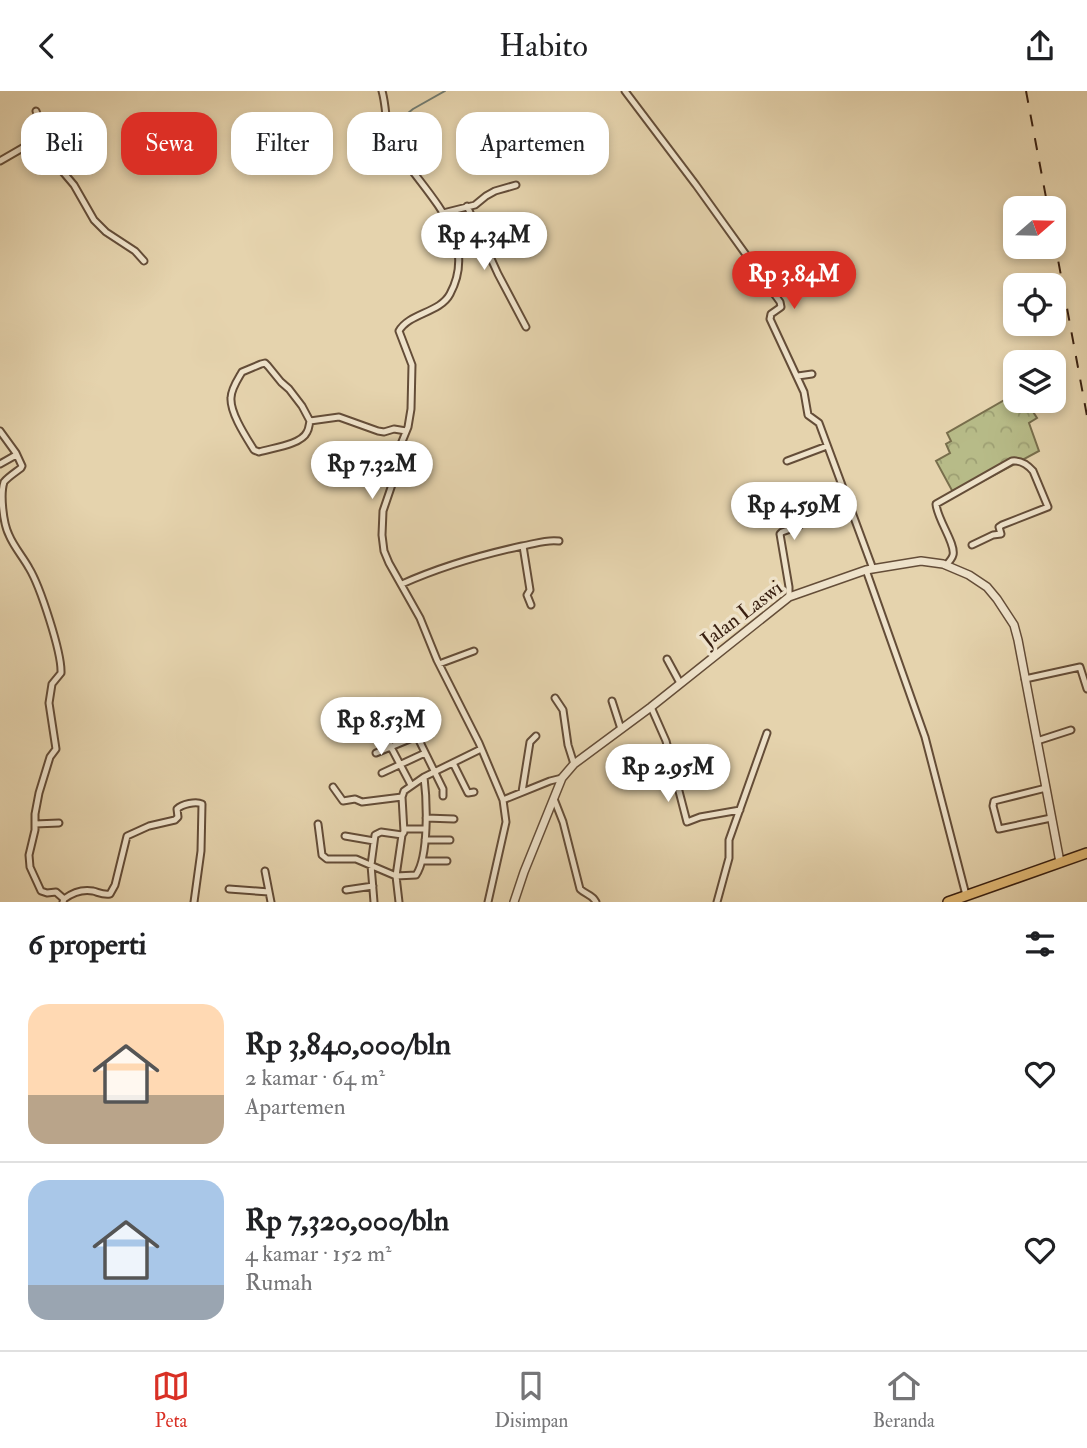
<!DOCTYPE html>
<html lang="id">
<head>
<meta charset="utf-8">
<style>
	:root { --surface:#fff; --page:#f6f6f6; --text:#202124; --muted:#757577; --line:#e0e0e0; --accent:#d93025 }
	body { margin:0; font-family:"IM FELL Double Pica",serif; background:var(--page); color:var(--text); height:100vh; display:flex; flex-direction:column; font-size:26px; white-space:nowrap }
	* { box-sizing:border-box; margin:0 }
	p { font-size:23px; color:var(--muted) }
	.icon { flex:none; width:38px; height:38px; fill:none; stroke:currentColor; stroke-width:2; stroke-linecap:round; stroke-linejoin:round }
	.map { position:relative; height:811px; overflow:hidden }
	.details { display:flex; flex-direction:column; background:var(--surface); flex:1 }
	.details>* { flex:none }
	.top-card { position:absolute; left:21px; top:21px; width:700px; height:63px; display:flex; gap:14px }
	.needle { width:46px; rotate:70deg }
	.fabs { position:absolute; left:1003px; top:105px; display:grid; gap:14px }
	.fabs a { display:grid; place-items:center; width:63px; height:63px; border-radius:14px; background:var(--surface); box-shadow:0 4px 10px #0003; font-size:35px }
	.price { position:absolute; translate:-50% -60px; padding:0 16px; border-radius:24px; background:#fff; color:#222; font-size:23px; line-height:46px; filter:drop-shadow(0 2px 4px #0008) }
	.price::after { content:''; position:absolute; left:50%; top:42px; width:21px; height:16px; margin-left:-10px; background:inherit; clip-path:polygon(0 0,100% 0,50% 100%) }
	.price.current { background:var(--accent); color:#fff }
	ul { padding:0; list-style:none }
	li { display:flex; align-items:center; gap:21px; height:175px; padding:0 28px }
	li+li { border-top:2px solid var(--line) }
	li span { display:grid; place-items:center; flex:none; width:196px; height:140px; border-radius:21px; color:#555 }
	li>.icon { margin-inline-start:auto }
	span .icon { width:84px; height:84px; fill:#fffc; stroke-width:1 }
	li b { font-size:30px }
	h2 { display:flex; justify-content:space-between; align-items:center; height:84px; padding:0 28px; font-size:30px }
	.chip { padding:0 24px; border-radius:21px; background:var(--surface); box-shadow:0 4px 10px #0003; font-size:24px; line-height:63px }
	.chip.current { background:var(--accent); color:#fff }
	header { display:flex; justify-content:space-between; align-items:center; height:91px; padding:0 28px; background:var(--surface); font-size:32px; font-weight:600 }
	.menu { display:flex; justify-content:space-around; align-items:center; height:98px; border-top:2px solid var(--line); background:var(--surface); font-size:19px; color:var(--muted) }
	.menu a { display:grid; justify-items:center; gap:4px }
	.menu .current { color:var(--accent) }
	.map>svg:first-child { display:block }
	.park { fill:url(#park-crowns); stroke:#786e4c; stroke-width:2 }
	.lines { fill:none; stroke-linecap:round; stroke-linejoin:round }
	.stream { stroke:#717b70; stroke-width:2 }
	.minor-casing { stroke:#644d38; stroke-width:9 }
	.tertiary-casing { stroke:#644d38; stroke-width:10 }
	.primary-casing { stroke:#392011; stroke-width:12 }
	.minor { stroke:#eee2ca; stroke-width:5 }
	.tertiary { stroke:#eee2ca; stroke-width:7 }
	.primary { stroke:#e2ba76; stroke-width:9 }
	.rail { stroke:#392011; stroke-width:2; stroke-dasharray:12 12; stroke-linecap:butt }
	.labels { text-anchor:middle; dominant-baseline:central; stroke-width:7; stroke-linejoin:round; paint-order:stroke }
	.street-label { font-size:21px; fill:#392011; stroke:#eee2ca }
</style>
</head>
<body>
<header><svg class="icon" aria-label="back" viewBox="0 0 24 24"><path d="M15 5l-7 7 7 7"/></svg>Habito<svg class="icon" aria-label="share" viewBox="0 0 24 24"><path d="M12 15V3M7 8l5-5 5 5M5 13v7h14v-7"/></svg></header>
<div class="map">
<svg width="1087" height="811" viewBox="0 0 1087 811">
	<defs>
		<pattern id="park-crowns" width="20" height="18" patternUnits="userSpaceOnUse" patternTransform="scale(1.75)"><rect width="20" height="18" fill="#b7bb88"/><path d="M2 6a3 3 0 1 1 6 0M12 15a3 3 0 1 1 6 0" fill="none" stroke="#9ea074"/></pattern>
	</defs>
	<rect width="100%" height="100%" fill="#e5d3ad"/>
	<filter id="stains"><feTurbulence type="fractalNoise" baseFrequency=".00286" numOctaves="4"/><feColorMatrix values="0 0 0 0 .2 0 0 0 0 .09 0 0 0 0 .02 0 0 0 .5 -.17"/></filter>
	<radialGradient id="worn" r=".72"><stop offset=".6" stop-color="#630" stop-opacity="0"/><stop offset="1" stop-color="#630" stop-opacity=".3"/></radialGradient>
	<path class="park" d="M 1015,303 L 1015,310 L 1026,310 L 1037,327 L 1029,332 L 1039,360 L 955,405 L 936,370 L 950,362 L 946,353 L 951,350 L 947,342 Z"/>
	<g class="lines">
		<path class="stream" d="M 389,34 L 397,31 L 413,18 L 445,0"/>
		<defs>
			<path id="minor" d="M 382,0 C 387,17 385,37 392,53 C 395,60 403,68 408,74 C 436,112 477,153 450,203 C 440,222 409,222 399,240 L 412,274 L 411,318 L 408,336 L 399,358 L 398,376 L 383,420 L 382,444 L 384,460 L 389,472 L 420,527 L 437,569 L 479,652 L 503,709 L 506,731 L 488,811
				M 625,0 L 696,94 L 780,211 L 781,216 L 771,223 L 770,228 L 804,301 L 808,324 L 819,332 L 873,478
				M 36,20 L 45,44
				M 0,70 L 45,44 L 63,81 L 74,94 L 94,129 L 106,141 L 135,160 L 144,170
				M 467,115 L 498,183 L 526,236
				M 443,122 L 475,114 L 486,105 L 495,100 L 516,94
				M 798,285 L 812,283
				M 310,330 C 309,334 309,338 307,341 C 301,354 271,357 259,361 L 254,359 C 246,346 230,322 231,307 C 231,298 238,288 242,281 L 261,273 L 265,272 L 268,275 L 281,291 L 289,298 L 302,315 L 310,330 L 339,326 L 378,340 L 384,341 L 394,338 L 406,340
				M 0,340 L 16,362 L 22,375 L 21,377 C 16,381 8,386 4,391 C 0,403 3,432 9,444 C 14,456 23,466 29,477 C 40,495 62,562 61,582 L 52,593 L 49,612 L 56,658 L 50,666 L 39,702 L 35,723 L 35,739 L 29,764 L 30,776 L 41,800 L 47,802 L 56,801 L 64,808 L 63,811
				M 787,370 L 827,355
				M 0,373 L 16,364
				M 523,455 L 530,499 L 527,504 L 531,514
				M 946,474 C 949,471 952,468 953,464 C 956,453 937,428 936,413 L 1012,370 C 1021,369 1027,373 1033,380 L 1048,416 L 1002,434 L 999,436 L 1001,443 L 993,444 L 972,454
				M 866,479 L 925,646 L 966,804
				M 402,493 C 440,476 481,464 522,455 C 535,453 546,448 559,450
				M 789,506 L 789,496 L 780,443 L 782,441 L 799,435 L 792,412
				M 667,568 L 680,592
				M 439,573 L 474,560
				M 1025,588 L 1080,576 L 1087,598
				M 555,607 L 563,619 L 568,654 L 574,673
				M 612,610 L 621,638
				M 651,616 L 666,650 L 687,731 L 700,726 L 740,719
				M 375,626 L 411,694
				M 1037,650 L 1071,639
				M 376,662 L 417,645 L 443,698 L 443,705
				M 453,672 L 468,702 L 474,701
				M 382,682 L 425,662
				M 333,696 L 343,710 L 355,708 L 362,711 L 402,706
				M 1046,697 L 994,710 L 993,715 L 999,738 L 1051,727
				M 522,701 L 530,651 L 536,645
				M 554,708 L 563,731 L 580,798 C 586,804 592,803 596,811
				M 503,709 L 550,690 L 562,687
				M 426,727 L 454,728
				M 35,733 L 59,732
				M 318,733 L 322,764 L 327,768 L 356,768 L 396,785 L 416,784 C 429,765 427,710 424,686
				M 404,738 L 425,738
				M 345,745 L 374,750
				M 425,749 L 450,749
				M 422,770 L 447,770
				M 265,780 L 271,811
				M 229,798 L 269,801
				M 346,799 L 373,795
				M 64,808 C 72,802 82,798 93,800 C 100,802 103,804 110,803 L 115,794 L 127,745 L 149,735 L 175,729 L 178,726 L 177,718 C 182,713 196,710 202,713 L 201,760 L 194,811
				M 374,811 L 371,774 L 375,744 L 381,741 L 402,744
				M 399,811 L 396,785 L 402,744 L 404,741 L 402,706 L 404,700 L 424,686 L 481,658
				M 717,811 L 729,767 L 729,749 L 767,642"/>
			<path id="tertiary" d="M 514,811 L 524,781 L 562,687 L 574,673 L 651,616 L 789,506 L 866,479 L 921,470 L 943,473 L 969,484 L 987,496 L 997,508 L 1014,534 L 1018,549 L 1060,771"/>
			<path id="primary" d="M 948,811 L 1087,762"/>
		</defs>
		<use href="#minor" class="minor-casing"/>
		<use href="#tertiary" class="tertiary-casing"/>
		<use href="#primary" class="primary-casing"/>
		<use href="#minor" class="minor"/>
		<use href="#tertiary" class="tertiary"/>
		<use href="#primary" class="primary"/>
		<path class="rail" d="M 1026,0 L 1048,117
			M 1054,147 L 1087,325"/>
	</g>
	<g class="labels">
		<g class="street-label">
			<text transform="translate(742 523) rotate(-37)">Jalan Laswi</text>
		</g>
	</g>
	<rect width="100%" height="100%" filter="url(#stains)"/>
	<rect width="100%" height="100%" fill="url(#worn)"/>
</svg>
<div class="fabs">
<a><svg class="needle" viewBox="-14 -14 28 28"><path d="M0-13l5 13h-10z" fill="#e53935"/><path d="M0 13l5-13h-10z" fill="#757577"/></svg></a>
<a><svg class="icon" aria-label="locate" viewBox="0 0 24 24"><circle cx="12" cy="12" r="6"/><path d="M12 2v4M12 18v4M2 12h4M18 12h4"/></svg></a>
<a><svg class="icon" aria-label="layers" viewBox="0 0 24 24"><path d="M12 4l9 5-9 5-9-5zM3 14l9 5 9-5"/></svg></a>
</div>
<b class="price" style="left:484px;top:181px">Rp 4.34M</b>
<b class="price current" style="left:794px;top:220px">Rp 3.84M</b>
<b class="price" style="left:372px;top:410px">Rp 7.32M</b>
<b class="price" style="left:794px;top:451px">Rp 4.59M</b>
<b class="price" style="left:381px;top:666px">Rp 8.53M</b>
<b class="price" style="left:668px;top:713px">Rp 2.95M</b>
<div class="top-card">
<a class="chip">Beli</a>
<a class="chip current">Sewa</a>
<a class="chip">Filter</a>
<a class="chip">Baru</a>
<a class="chip">Apartemen</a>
</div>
</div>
<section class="details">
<h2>6 properti<svg class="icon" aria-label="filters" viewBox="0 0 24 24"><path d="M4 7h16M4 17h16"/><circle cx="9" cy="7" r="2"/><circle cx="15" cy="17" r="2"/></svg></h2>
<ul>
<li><span style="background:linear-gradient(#ffd9b3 65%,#b9a48a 0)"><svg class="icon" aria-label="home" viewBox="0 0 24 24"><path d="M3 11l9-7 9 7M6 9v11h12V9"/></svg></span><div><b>Rp 3,840,000/bln</b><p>2 kamar · 64 m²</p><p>Apartemen</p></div><svg class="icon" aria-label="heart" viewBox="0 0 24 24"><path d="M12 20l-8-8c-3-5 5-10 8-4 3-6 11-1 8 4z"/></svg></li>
<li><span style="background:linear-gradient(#a9c7e8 75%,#9aa5b1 0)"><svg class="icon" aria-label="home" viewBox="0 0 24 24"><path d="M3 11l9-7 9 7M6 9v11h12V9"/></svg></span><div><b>Rp 7,320,000/bln</b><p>4 kamar · 152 m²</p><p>Rumah</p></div><svg class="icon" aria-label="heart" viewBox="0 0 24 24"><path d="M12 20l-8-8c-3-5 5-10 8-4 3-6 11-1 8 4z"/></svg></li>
</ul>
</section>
<nav class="menu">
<a class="current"><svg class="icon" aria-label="map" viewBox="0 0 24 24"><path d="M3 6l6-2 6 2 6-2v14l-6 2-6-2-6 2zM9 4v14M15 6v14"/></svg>Peta</a>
<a><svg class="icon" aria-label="saved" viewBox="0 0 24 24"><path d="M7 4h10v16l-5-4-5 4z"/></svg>Disimpan</a>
<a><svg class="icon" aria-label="home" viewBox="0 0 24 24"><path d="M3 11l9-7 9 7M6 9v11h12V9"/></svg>Beranda</a>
</nav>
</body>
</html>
